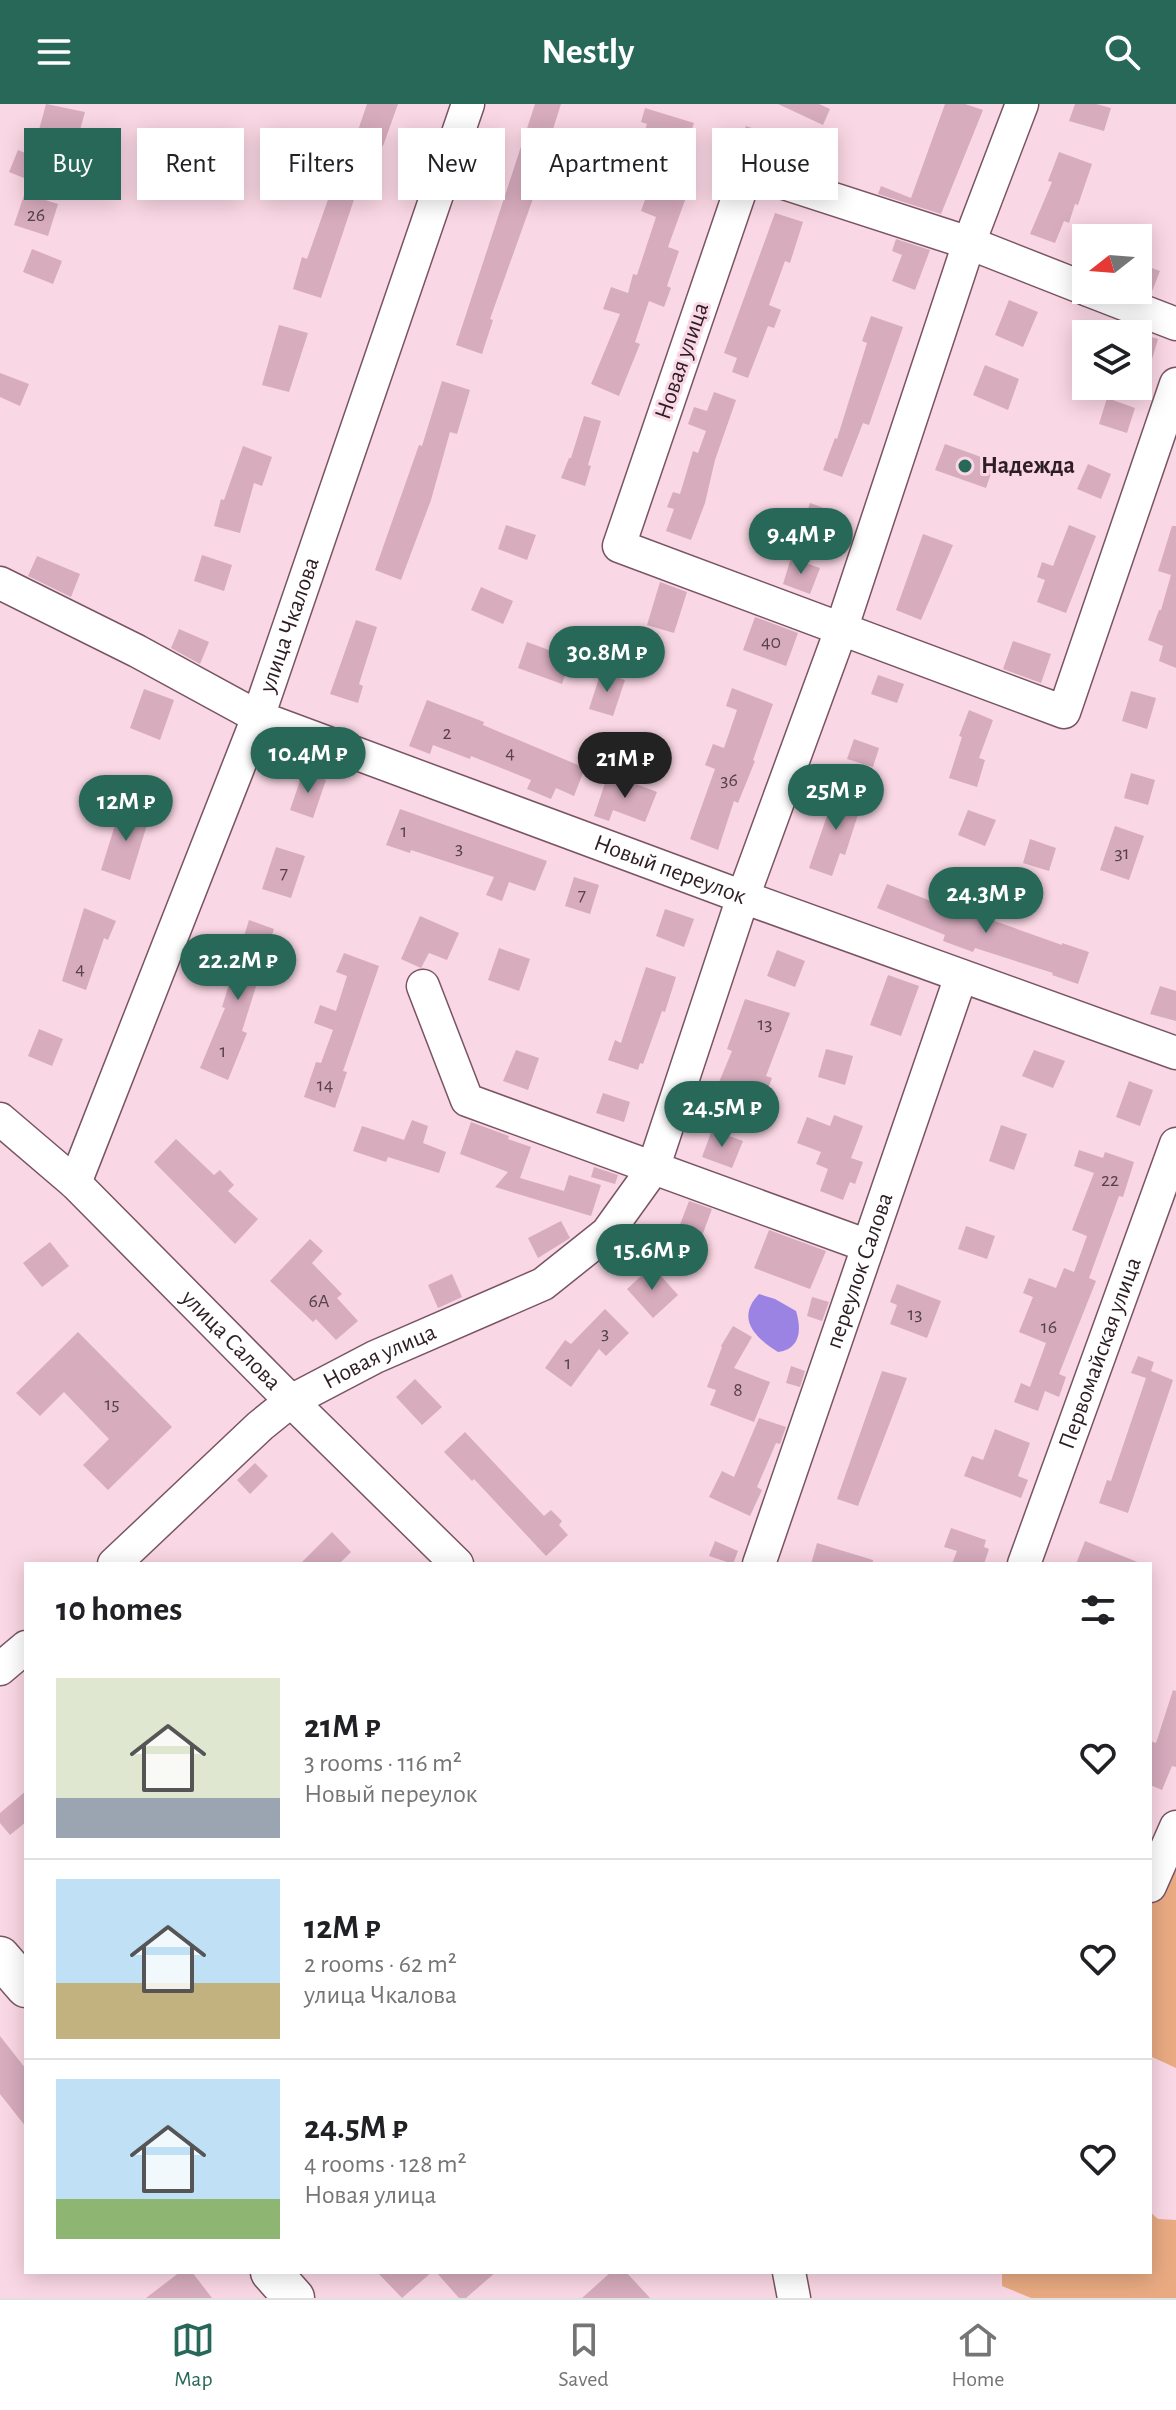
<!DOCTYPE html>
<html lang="en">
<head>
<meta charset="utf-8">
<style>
	:root { --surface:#fff; --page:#f6f6f6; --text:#202124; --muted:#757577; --line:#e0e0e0; --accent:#276858 }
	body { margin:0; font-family:"Alegreya Sans",sans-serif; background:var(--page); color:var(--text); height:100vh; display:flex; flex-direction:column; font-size:30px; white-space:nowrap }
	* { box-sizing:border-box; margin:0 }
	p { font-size:26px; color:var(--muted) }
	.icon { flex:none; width:44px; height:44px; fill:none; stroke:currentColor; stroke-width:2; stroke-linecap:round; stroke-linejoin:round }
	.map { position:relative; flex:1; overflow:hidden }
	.panel { position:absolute; left:24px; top:1458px; width:1128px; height:712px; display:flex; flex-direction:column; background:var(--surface); border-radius:0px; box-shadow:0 4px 20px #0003 }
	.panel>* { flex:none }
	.guide { position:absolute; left:24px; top:24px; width:1128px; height:72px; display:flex; gap:16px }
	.needle { width:52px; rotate:253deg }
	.fabs { position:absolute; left:1072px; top:120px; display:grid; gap:16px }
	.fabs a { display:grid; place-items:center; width:80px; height:80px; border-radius:0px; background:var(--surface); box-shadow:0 4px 20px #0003; font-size:40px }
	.price { position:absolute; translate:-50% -68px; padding:0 18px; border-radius:28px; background:var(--accent); color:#fff; font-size:26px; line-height:52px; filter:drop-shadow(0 2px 4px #0008) }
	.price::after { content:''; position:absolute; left:50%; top:48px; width:24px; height:18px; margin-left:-12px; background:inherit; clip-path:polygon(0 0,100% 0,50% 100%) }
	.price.on { background:#222; color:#fff }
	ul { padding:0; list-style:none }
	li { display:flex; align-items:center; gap:24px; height:200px; padding:0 32px }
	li+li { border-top:2px solid var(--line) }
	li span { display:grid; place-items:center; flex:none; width:224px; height:160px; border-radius:0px; color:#555 }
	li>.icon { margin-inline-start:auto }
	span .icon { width:96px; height:96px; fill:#fffc; stroke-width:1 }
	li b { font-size:34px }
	h2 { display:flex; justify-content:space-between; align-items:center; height:96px; padding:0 32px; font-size:34px }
	.pill { padding:0 28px; border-radius:0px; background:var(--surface); box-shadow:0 4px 20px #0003; font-size:28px; line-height:72px }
	.pill.on { background:var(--accent); color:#fff }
	header { display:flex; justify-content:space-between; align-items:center; height:104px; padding:0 32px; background:var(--accent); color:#fff; font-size:36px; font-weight:700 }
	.dock { display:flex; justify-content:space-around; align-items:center; height:112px; border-top:2px solid var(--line); background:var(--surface); font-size:22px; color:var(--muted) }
	.dock a { display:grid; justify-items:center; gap:4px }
	.dock .on { color:var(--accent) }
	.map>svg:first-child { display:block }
	.green { fill:#e9aa82 }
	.water { fill:#9a83e2 }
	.building { fill:#d7acbd }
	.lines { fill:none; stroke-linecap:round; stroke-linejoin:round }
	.minor-casing { stroke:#795463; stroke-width:35 }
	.major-casing { stroke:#795463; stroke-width:43 }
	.minor { stroke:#fff; stroke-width:32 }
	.major { stroke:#fff; stroke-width:40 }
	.poi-dot { fill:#276858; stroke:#fad7e4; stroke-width:3 }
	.labels { text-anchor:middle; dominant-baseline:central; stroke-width:6; stroke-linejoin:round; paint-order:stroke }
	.number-label { font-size:20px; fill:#58414a }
	.street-label { font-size:24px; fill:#2d1d24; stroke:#fad7e4 }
	.poi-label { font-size:24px; font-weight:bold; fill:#2d1d24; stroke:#fad7e4; text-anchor:start }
</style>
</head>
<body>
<header><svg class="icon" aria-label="menu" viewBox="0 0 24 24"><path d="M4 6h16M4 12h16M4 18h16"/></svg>Nestly<svg class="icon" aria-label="search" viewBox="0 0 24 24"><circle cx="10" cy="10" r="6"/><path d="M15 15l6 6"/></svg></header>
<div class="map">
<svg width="1176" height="2194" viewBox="0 0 1176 2194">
	<rect width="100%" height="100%" fill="#fad7e4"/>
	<path class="green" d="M 1176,1767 L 1176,1964 L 1150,1952 L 1150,1793 L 1164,1785 Z
		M 1150,2108 L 1158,2115 L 1176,2116 L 1176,2194 L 1031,2194 L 1002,2182 L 1002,2168 L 1150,2168 Z"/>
	<path class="water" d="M 759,1190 L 775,1195 L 796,1207 C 802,1226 800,1245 778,1248 C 756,1234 735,1215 759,1190 Z"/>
	<path class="building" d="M 46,0 L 85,8 L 77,37 L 61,33 L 39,94 L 58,100 L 48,132 L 14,121 L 29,76 L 9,68 L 18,46 L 32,52 Z
		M 367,0 L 398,0 L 383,42 L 373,39 L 321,194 L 293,185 L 302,153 L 307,155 L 348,39 L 353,41 Z
		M 535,0 L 561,0 L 546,47 L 560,52 L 547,93 L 535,89 L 490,215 L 493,216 L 482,250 L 456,241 Z
		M 778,0 L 819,0 L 830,5 L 823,21 Z
		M 945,0 L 965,0 L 983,6 L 941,110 L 878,90 L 881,82 L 911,94 Z
		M 1075,0 L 1096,0 L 1111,4 L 1104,27 L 1069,17 Z
		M 645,4 L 694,19 L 681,59 L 691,62 L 686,75 L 692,77 L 668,143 L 679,147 L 667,182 L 671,184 L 664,203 L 649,197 L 635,238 L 640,240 L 619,292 L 591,280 L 620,210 L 603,205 L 611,183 L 628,189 L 633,170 L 637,171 L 656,113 L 641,107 L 663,46 L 641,39 L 647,20 L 641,18 Z
		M 746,22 L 798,40 L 791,59 L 739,41 Z
		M 1059,48 L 1092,60 L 1078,101 L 1075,100 L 1069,119 L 1064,117 L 1055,139 L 1030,130 L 1052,78 L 1048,77 Z
		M 775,109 L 803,118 L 790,159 L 785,157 L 769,201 L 781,206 L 774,224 L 768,222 L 748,274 L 732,268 L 737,254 L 724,249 Z
		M 896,135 L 930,146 L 915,186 L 892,177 L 902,151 L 892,147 Z
		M 32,145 L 62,157 L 53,180 L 23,168 Z
		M 1138,159 L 1160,167 L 1151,190 L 1138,185 Z
		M 1009,196 L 1038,208 L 1023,243 L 995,231 Z
		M 871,212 L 903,223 L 869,321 L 863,319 L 842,373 L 823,366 L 835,334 L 837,335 L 867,239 L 862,237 Z
		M 279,221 L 308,229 L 289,288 L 262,281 Z
		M 1141,230 L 1158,235 L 1142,289 L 1138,288 L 1138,241 Z
		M 985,261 L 1019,275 L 1008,306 L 973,291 Z
		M 0,269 L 29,280 L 20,302 L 0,293 Z
		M 442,277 L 470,286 L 457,330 L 450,328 L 431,396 L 401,476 L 375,466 L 419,341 L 422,342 Z
		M 714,288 L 736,296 L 715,356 L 705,399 L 691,436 L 666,427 L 674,405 L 667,403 L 673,388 L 680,390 L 693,347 L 698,349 L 706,327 L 688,320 L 694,303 L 707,307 Z
		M 1107,294 L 1135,304 L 1127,329 L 1099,320 Z
		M 584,312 L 601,317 L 588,361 L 591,362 L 585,382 L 561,374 L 569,354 L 571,354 Z
		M 945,340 L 995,358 L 986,384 L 935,366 Z
		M 243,342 L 272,353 L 262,382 L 254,379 L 240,429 L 214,422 L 221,395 L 224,396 Z
		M 1088,360 L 1111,370 L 1101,395 L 1077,385 Z
		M 810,399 L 838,409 L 830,434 L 801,424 Z
		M 506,421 L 536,431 L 527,456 L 498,445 Z
		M 1069,421 L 1096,432 L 1066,509 L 1037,498 L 1045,476 L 1037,473 L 1042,458 L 1053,462 Z
		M 1172,422 L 1176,422 L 1176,564 L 1159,557 L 1163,542 L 1148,536 L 1159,506 L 1161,506 L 1171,471 L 1158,467 Z
		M 923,430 L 953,441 L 921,516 L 896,506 Z
		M 202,451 L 232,461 L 224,487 L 194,477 Z
		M 37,452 L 80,470 L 71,493 L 28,472 Z
		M 791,454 L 820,464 L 810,490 L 783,480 Z
		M 660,478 L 687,488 L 674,529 L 647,521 Z
		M 481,483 L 513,497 L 503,520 L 471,506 Z
		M 755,513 L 798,529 L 786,562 L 743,546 Z
		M 356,516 L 377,523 L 359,580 L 363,582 L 358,599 L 330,590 Z
		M 179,525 L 209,538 L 200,560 L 171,544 Z
		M 1013,537 L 1051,550 L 1041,579 L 1003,565 Z
		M 527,538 L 571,554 L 562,580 L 518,564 Z
		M 601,568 L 625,576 L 613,612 L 589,605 Z
		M 878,571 L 904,580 L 897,599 L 871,590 Z
		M 732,584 L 773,600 L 753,656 L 755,657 L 738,699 L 734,697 L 718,746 L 690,735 L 715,665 L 705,661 L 713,640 L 724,644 L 737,606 L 726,602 Z
		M 144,585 L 174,596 L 160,636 L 130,624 Z
		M 1131,587 L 1156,594 L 1147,625 L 1122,617 Z
		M 427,596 L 484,618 L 483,621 L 585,664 L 574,692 L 556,684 L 551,695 L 527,685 L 531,676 L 471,652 L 470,655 L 433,641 L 430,650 L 409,642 Z
		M 969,606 L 993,616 L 979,654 L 985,656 L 977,683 L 949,674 L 962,633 L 959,632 Z
		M 854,635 L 879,644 L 873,663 L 847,655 Z
		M 303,668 L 326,676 L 313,714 L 290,706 Z
		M 1131,669 L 1155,676 L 1148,701 L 1124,694 Z
		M 607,673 L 621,679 L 623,675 L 657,688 L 645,718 L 613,706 L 609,717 L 594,712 Z
		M 836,686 L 863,695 L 845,751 L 840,749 L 832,772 L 809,764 Z
		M 121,702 L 150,711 L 130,776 L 101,766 Z
		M 400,705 L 547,757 L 535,787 L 509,778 L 502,797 L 486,791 L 494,773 L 411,746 L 410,749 L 386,741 Z
		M 968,706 L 996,716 L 985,742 L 958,731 Z
		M 1115,722 L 1144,732 L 1129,776 L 1100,766 Z
		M 1030,735 L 1056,744 L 1049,767 L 1023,759 Z
		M 276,743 L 305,752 L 291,794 L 262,785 Z
		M 574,773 L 599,781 L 590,810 L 565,802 Z
		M 887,780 L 954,806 L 955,803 L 1062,841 L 1062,839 L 1089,848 L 1078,880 L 1052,871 L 1053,869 L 975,844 L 973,848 L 943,837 L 945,831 L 877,804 Z
		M 84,804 L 116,817 L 108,836 L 104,834 L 86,886 L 62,877 Z
		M 665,805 L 694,815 L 684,843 L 656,832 Z
		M 420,812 L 459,829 L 447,856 L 429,849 L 421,864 L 401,855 Z
		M 249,816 L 274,825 L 242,927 L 247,929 L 228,976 L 200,964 L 225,904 L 222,903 Z
		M 499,844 L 530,855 L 519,887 L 488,876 Z
		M 777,846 L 805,857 L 795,883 L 767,872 Z
		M 344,849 L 379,862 L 343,967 L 347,968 L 335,1004 L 304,993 L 316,958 L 321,959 L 333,926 L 314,919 L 320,901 L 336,907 L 347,872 L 336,868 Z
		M 646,863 L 676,873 L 665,908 L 662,907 L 643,960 L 640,959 L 638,966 L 608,956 L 615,936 L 621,939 Z
		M 888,871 L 919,882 L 901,932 L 870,921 Z
		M 1160,882 L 1176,887 L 1176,917 L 1150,910 Z
		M 745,895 L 790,909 L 766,972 L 772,974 L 762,1000 L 717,983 L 732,947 L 727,945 Z
		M 39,925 L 63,935 L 52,962 L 28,952 Z
		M 826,945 L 853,952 L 845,981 L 818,973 Z
		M 516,946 L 539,954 L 528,986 L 503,977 Z
		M 1034,946 L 1065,957 L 1053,984 L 1022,972 Z
		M 1129,977 L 1153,986 L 1140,1022 L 1116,1013 Z
		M 603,989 L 630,998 L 624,1018 L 596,1009 Z
		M 834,1011 L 863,1022 L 851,1054 L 863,1058 L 855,1080 L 850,1078 L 843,1096 L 820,1087 L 828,1065 L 816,1060 L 821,1048 L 797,1039 L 807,1013 L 830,1022 Z
		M 412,1016 L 428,1022 L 423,1039 L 446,1048 L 439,1069 L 388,1053 L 386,1058 L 353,1047 L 362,1022 L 404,1036 Z
		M 471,1018 L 509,1032 L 508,1035 L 531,1043 L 520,1074 L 564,1087 L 569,1071 L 601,1081 L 591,1112 L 495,1083 L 508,1068 L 460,1050 Z
		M 1001,1021 L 1027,1030 L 1014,1066 L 989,1057 Z
		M 712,1026 L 743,1037 L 732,1064 L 702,1053 Z
		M 176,1035 L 214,1071 L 220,1066 L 234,1081 L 228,1087 L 258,1115 L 235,1140 L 154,1058 Z
		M 1079,1046 L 1103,1054 L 1105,1048 L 1134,1058 L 1123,1093 L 1119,1092 L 1089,1174 L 1096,1177 L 1059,1270 L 1066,1273 L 1059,1293 L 1045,1287 L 1038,1307 L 1014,1298 L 1021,1279 L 1030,1283 L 1046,1239 L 1019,1228 L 1033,1193 L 1023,1189 L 1029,1174 L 1056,1184 L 1064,1164 L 1074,1168 L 1087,1132 L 1072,1126 L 1094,1069 L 1074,1062 Z
		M 594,1063 L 618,1071 L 615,1080 L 591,1073 Z
		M 689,1097 L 712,1105 L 696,1148 L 673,1139 Z
		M 561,1117 L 570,1134 L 538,1154 L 528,1134 Z
		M 966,1122 L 995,1132 L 987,1155 L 958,1145 Z
		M 769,1126 L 826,1147 L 810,1185 L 754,1164 Z
		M 310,1135 L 323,1147 L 312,1159 L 342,1190 L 337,1194 L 358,1217 L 336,1236 L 316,1215 L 313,1218 L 270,1177 Z
		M 50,1138 L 69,1162 L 42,1183 L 23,1159 Z
		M 652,1162 L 678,1191 L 653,1214 L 627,1185 Z
		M 452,1170 L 462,1193 L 438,1204 L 428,1181 Z
		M 897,1180 L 941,1197 L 927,1234 L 890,1220 L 897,1201 L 890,1198 Z
		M 812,1193 L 829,1198 L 822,1217 L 807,1212 Z
		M 605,1205 L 629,1229 L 606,1252 L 599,1245 L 571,1283 L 545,1264 L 565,1236 L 571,1240 Z
		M 733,1222 L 752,1233 L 734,1264 L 770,1278 L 754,1318 L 710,1301 L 716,1286 L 707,1283 L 722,1243 L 721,1242 Z
		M 78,1228 L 172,1323 L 108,1386 L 83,1361 L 109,1335 L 64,1288 L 40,1312 L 16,1289 Z
		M 1138,1252 L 1154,1258 L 1151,1267 L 1173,1276 L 1128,1409 L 1099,1399 L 1107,1376 L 1111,1377 L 1146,1274 L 1131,1269 Z
		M 791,1262 L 805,1267 L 800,1283 L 786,1279 Z
		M 882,1267 L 907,1274 L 858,1402 L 837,1395 Z
		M 415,1275 L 442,1303 L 422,1321 L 396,1293 Z
		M 759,1314 L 786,1323 L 780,1340 L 776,1339 L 757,1383 L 762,1386 L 750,1412 L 709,1393 L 722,1367 L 734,1373 Z
		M 995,1325 L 1030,1339 L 1018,1372 L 1028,1376 L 1021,1394 L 964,1372 L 972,1352 L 983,1356 Z
		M 465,1328 L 544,1412 L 551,1406 L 562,1417 L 559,1421 L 568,1431 L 546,1452 L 474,1375 L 472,1377 L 444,1348 Z
		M 255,1359 L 268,1372 L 250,1390 L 237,1376 Z
		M 951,1424 L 986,1436 L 984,1443 L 989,1445 L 984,1460 L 952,1460 L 957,1447 L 944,1443 Z
		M 332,1428 L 351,1448 L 339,1460 L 300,1460 Z
		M 715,1437 L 738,1447 L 733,1460 L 709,1452 Z
		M 1085,1437 L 1140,1459 L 1140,1460 L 1076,1460 Z
		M 817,1439 L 873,1456 L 873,1460 L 811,1460 Z
		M 1173,1586 L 1176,1587 L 1176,1663 L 1172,1662 L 1162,1686 L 1150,1681 L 1150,1637 L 1156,1639 Z
		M 26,1687 L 26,1718 L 10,1731 L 0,1719 L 0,1709 Z
		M 0,1932 L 26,1965 L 26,2023 L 0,1990 Z
		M 180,2168 L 192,2168 L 212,2194 L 146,2194 Z
		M 377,2168 L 432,2168 L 402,2194 Z
		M 436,2168 L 496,2168 L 466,2194 L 459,2194 Z
		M 611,2168 L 626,2168 L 650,2194 L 582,2194 Z"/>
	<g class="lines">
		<defs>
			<g id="minor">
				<path d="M 1086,185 L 969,139 L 747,67 L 619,442 L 1064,608 L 1176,280"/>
				<path d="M 1088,186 L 1176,220"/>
				<path id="s1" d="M 0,479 L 137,547 L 258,613 L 743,793 L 1176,949"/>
				<path d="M 423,882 L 467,996 L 868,1142"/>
				<path id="s2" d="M 0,1015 L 75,1079 L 291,1297 L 457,1460"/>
				<path id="s3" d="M 75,1079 L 258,613 L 468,0"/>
				<path id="s4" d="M 114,1460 L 260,1322 L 291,1297 L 375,1253 L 543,1180 L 607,1129 L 653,1065 L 743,793 L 842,523 L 969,139 L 1022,0"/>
				<path id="s5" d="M 759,1460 L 961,872"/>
				<path id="s6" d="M 1024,1460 L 1176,1040"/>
				<path d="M 0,1565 L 26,1543"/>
				<path d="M 1150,1782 L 1176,1723"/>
				<path d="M 789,2168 L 794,2194"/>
			</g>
			<path id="major" d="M 0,1853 L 26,1883
				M 271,2168 L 294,2194"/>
		</defs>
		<use href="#minor" class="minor-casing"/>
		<use href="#major" class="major-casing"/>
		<use href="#minor" class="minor"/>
		<use href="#major" class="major"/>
	</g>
	<circle class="poi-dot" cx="965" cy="362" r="8"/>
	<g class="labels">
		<g class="number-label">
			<text x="36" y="111">26</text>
			<text x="771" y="538">40</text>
			<text x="447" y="629">2</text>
			<text x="510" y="649">4</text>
			<text x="729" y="676">36</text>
			<text x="404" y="727">1</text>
			<text x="459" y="744">3</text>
			<text x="1122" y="749">31</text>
			<text x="284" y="769">7</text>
			<text x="582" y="791">7</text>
			<text x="80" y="865">4</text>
			<text x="765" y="920">13</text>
			<text x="223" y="947">1</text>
			<text x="325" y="981">14</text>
			<text x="1110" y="1076">22</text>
			<text x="319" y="1197">6А</text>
			<text x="915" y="1210">13</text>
			<text x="1049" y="1223">16</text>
			<text x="605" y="1229">3</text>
			<text x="568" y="1259">1</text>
			<text x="738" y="1286">8</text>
			<text x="112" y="1300">15</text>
		</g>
		<g class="street-label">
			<text transform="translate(682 257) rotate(-71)">Новая улица</text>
			<text stroke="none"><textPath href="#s3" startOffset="598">улица Чкалова</textPath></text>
			<text stroke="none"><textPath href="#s1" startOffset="730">Новый переулок</textPath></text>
			<text stroke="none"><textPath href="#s5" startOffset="310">переулок Салова</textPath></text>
			<text stroke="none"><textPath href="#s2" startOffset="320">улица Салова</textPath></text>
			<text stroke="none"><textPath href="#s6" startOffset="224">Первомайская улица</textPath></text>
			<text stroke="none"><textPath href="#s4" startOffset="340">Новая улица</textPath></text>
		</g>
		<g class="poi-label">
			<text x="981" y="362">Надежда</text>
		</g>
	</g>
</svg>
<div class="fabs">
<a><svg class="needle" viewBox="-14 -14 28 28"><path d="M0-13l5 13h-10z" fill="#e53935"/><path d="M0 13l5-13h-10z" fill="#757577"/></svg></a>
<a><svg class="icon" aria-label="layers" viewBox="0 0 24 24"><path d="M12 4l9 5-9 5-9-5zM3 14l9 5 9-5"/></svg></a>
</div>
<b class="price" style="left:801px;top:472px">9.4M ₽</b>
<b class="price" style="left:607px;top:590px">30.8M ₽</b>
<b class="price" style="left:308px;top:691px">10.4M ₽</b>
<b class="price on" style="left:625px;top:696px">21M ₽</b>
<b class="price" style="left:836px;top:728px">25M ₽</b>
<b class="price" style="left:126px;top:739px">12M ₽</b>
<b class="price" style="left:986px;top:831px">24.3M ₽</b>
<b class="price" style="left:238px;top:898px">22.2M ₽</b>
<b class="price" style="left:722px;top:1045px">24.5M ₽</b>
<b class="price" style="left:652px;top:1188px">15.6M ₽</b>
<div class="guide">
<a class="pill on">Buy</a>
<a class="pill">Rent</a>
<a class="pill">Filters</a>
<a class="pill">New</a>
<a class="pill">Apartment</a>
<a class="pill">House</a>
</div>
<section class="panel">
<h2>10 homes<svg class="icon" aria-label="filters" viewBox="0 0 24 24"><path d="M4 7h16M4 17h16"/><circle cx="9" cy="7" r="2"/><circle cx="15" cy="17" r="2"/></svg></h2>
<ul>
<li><span style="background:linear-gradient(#dfe7d0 75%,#9aa5b1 0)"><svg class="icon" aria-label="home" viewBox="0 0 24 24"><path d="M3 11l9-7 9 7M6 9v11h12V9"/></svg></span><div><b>21M ₽</b><p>3 rooms · 116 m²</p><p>Новый переулок</p></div><svg class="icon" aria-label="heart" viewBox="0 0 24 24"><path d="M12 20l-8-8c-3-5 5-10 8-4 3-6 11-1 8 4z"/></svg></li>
<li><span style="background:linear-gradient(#bfe0f5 65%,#c2b280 0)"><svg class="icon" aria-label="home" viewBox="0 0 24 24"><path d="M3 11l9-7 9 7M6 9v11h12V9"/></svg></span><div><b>12M ₽</b><p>2 rooms · 62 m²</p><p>улица Чкалова</p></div><svg class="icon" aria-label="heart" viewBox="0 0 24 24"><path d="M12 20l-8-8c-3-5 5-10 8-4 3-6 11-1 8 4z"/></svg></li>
<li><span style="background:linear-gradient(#bfe0f5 75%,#8fb573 0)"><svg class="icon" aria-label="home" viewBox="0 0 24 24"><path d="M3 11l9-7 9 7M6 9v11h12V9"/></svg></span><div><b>24.5M ₽</b><p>4 rooms · 128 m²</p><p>Новая улица</p></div><svg class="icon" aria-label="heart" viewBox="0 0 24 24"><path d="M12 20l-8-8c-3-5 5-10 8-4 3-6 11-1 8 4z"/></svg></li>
</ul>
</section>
</div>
<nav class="dock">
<a class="on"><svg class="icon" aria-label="map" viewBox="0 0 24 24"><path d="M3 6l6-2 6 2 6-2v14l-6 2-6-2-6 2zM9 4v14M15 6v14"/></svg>Map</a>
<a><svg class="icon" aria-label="saved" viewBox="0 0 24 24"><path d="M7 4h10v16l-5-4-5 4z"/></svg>Saved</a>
<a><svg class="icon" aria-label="home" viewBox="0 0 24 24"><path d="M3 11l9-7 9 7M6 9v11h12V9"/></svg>Home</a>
</nav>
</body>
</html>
